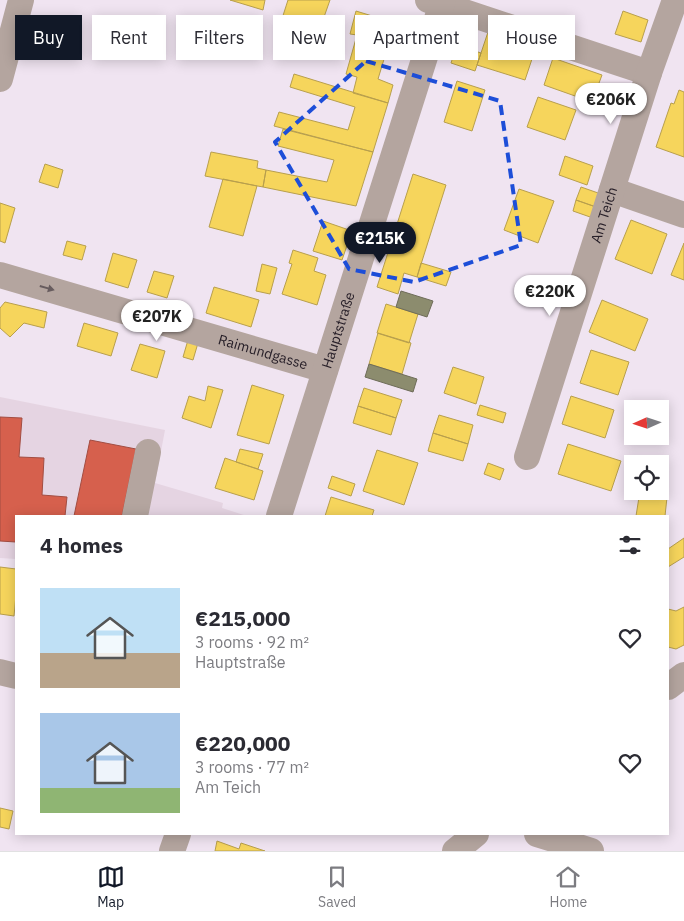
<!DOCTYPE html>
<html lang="en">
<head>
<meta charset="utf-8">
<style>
	:root { --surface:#fff; --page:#f7f7f7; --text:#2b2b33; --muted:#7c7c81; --line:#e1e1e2; --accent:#111827 }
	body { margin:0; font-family:"IBM Plex Sans",sans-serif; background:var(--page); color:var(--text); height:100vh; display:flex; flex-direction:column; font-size:19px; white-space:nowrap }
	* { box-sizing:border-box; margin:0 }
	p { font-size:16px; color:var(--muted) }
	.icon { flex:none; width:28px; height:28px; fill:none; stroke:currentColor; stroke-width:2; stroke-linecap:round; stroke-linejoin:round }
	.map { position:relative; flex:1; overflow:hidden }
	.panel { position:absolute; left:15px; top:515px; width:654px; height:320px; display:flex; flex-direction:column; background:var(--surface); border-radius:0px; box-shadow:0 2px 12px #0003 }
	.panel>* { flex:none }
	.banner { position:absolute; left:15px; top:15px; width:655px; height:45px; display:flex; gap:10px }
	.needle { width:32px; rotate:267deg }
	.tools { position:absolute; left:624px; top:400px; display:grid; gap:10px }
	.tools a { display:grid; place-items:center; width:45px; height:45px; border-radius:0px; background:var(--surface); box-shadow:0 2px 12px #0003; font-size:25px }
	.price { position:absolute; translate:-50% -42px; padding:0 11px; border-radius:18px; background:#fff; color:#222; font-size:16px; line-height:32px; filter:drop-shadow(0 1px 2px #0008) }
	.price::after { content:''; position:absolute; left:50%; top:30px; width:15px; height:11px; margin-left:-8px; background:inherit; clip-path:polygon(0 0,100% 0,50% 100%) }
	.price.on { background:var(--accent); color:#fff }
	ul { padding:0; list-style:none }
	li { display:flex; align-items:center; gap:15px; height:125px; padding:0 25px }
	li span { display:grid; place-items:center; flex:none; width:140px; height:100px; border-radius:0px; color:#555 }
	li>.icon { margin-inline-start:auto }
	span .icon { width:60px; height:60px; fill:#fffc; stroke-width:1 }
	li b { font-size:21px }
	h2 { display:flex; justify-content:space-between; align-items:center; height:60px; padding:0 25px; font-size:21px }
	.tag { padding:0 18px; border-radius:0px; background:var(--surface); box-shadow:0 2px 12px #0003; font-size:18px; line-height:45px }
	.tag.on { background:var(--accent); color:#fff }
	.dock { display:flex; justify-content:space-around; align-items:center; height:70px; border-top:1px solid var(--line); background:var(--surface); font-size:14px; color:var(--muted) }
	.dock a { display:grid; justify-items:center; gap:2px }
	.dock .on { color:var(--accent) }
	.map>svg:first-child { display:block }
	.commercial { fill:#e5d4e2 }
	.homes { fill:#f6d55c; stroke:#b89f4d }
	.shops { fill:#d6604d; stroke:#a24d42 }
	.industry { fill:#8c8c6e; stroke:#6e6c59 }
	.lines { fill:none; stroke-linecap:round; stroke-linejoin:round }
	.minor { stroke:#b4a59f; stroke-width:26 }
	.oneway { fill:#675c5e }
	.marked { fill:none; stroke:#1d4ed8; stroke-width:4; stroke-dasharray:10 6; stroke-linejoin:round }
	.labels { text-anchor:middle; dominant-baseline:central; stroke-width:5; stroke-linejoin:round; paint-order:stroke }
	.street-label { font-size:14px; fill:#282029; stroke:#fceffe }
</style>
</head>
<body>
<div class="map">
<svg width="684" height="851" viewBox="0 0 684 851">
	<rect width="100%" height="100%" fill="#f0e4f1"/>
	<path class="commercial" d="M 0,397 L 165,430 L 155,483 L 223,503 L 222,508 L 247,516 L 16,516 L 16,559 L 0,558 Z"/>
	<path class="homes" d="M 230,0 L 265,0 L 263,10 Z
		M 288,0 L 330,0 L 317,37 L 280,25 Z
		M 356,11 L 395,23 L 378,79 L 393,85 L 388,103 L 353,93 L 357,77 L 346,74 L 357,35 L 350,34 Z
		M 623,11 L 648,20 L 641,42 L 615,34 Z
		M 488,32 L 536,47 L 525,80 L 477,65 Z
		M 457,45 L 481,53 L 475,71 L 451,63 Z
		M 553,58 L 602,75 L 592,102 L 544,85 Z
		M 294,74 L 388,103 L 373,152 L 274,126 L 279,112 L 348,130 L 355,107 L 290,87 Z
		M 457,81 L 485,90 L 472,131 L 444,122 Z
		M 679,90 L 684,92 L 684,157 L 656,147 L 671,103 L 674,104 Z
		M 538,97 L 576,110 L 565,140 L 527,127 Z
		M 283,129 L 373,152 L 356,206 L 263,187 L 266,170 L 327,182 L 334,160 L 278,146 Z
		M 211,152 L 258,161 L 257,168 L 266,170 L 263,187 L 205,176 Z
		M 565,156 L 593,166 L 587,185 L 559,175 Z
		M 45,164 L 63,170 L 58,188 L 39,182 Z
		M 413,174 L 446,185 L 417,277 L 404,273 L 398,294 L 377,287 Z
		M 223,179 L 257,186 L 243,236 L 209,227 Z
		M 581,187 L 601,194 L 596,207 L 576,200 Z
		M 519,189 L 554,201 L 538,243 L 504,230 Z
		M 576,200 L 596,207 L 593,218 L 573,211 Z
		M 0,203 L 15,208 L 5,243 L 0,241 Z
		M 631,220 L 667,234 L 652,274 L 615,259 Z
		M 323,221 L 352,231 L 342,260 L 313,251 Z
		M 67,241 L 86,246 L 82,260 L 63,255 Z
		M 684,243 L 684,280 L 671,275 Z
		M 293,250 L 318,258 L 314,271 L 326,275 L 317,305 L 282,294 L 292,264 L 289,263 Z
		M 113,253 L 137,260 L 128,288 L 105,281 Z
		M 421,263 L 451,272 L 446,286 L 417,277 Z
		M 262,264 L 277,268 L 270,294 L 256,291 Z
		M 154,271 L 174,276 L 167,298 L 147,292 Z
		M 214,287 L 259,300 L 251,327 L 206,313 Z
		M 602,300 L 648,319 L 635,351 L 589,332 Z
		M 5,302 L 47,312 L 44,328 L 24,323 L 10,337 L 0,328 L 0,308 Z
		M 386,304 L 418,314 L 409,343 L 377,333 Z
		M 84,323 L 118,333 L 111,356 L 77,346 Z
		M 378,333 L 411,343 L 402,374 L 369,364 Z
		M 188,340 L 198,343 L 193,360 L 183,357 Z
		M 140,344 L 165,351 L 157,378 L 131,370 Z
		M 591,350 L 629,362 L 618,395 L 580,383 Z
		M 453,367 L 484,377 L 476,404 L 444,393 Z
		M 252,385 L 284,395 L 269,444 L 237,435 Z
		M 208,386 L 223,390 L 211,428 L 182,418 L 189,396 L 205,401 Z
		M 364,388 L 402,400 L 396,418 L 358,406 Z
		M 571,396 L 614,410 L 605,438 L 562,424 Z
		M 480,405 L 506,413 L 503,423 L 477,415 Z
		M 358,406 L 396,418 L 391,435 L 353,423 Z
		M 439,415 L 473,425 L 468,444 L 433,433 Z
		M 433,433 L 468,444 L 463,461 L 428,451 Z
		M 568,444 L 621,461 L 611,491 L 558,474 Z
		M 240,449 L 263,454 L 258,469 L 236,462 Z
		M 377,450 L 418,463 L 404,505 L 363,491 Z
		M 225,458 L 263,471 L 254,500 L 215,488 Z
		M 488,463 L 504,469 L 500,480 L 484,474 Z
		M 332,476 L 355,484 L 351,496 L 328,488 Z
		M 660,487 L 668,488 L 665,516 L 636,516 L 640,491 L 660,491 Z
		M 331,497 L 374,510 L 372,516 L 325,516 Z
		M 684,538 L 684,557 L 668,567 L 668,549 Z
		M 0,567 L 16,569 L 16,595 L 14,616 L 0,614 Z
		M 684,607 L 684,645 L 676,649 L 668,647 L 668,609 L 676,611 Z
		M 0,808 L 13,811 L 9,829 L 0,827 Z
		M 217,841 L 239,849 L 241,843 L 265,851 L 215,851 Z"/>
	<path class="shops" d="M 0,417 L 22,418 L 19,457 L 44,458 L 42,495 L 67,497 L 65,516 L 16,516 L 16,542 L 0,541 Z
		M 90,440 L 136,449 L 122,516 L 74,516 Z"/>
	<path class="industry" d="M 401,291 L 433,301 L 427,317 L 396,307 Z
		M 369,364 L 417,379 L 413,392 L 365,377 Z"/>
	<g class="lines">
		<g class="minor">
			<path d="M 428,0 L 649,73"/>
			<path d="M 0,79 L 21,0"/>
			<path d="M 612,190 L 684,215"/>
			<path id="s1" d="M 0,275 L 325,370"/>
			<path id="s2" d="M 527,457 L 649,73 L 675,0"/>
			<path d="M 135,516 L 148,452"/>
			<path id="s3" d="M 279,516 L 443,0"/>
			<path d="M 0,672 L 16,676"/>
			<path d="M 668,687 L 684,675"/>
			<path d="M 537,834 L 591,851"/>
			<path d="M 172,851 L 178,834"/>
			<path d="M 455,851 L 476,834"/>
		</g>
	</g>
	<defs><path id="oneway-solid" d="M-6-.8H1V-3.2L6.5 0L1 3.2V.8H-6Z" transform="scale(1.25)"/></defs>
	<use class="oneway" href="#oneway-solid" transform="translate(47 288) rotate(16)"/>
	<path class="marked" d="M 366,61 L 500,101 L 521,245 L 414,282 L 349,269 L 275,142 Z"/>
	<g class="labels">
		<g class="street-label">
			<text stroke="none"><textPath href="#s2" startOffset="254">Am Teich</textPath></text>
			<text stroke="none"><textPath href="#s3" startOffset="195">Hauptstraße</textPath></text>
			<text stroke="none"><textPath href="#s1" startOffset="274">Raimundgasse</textPath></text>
		</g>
	</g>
</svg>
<div class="tools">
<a><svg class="needle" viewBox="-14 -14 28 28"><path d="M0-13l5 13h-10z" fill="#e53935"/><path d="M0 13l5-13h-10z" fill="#7c7c81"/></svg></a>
<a><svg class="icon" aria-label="locate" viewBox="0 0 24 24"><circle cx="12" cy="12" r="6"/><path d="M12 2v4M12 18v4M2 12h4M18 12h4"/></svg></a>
</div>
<b class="price" style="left:611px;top:125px">€206K</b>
<b class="price on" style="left:380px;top:264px">€215K</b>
<b class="price" style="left:550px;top:317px">€220K</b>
<b class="price" style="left:157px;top:342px">€207K</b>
<div class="banner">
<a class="tag on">Buy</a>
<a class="tag">Rent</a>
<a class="tag">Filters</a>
<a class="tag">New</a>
<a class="tag">Apartment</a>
<a class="tag">House</a>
</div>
<section class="panel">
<h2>4 homes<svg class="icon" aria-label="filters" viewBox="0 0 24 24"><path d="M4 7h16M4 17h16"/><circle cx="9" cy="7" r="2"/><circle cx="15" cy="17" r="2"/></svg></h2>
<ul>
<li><span style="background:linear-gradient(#bfe0f5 65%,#b9a48a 0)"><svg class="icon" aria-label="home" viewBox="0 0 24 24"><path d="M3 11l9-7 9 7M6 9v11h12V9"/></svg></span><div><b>€215,000</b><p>3 rooms · 92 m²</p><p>Hauptstraße</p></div><svg class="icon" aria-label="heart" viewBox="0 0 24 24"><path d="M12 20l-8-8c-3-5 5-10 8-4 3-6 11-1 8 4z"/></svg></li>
<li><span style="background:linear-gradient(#a9c7e8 75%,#8fb573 0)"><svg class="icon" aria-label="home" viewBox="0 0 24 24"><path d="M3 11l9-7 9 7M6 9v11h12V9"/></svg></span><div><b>€220,000</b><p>3 rooms · 77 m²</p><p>Am Teich</p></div><svg class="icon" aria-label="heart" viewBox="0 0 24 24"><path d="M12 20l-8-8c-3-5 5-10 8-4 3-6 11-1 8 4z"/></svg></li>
</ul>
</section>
</div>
<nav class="dock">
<a class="on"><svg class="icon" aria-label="map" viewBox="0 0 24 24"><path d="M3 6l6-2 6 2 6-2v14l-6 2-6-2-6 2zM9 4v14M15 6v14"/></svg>Map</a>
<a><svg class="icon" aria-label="saved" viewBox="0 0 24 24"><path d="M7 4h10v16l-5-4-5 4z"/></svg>Saved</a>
<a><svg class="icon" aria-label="home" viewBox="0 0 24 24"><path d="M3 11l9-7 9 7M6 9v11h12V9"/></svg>Home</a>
</nav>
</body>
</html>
